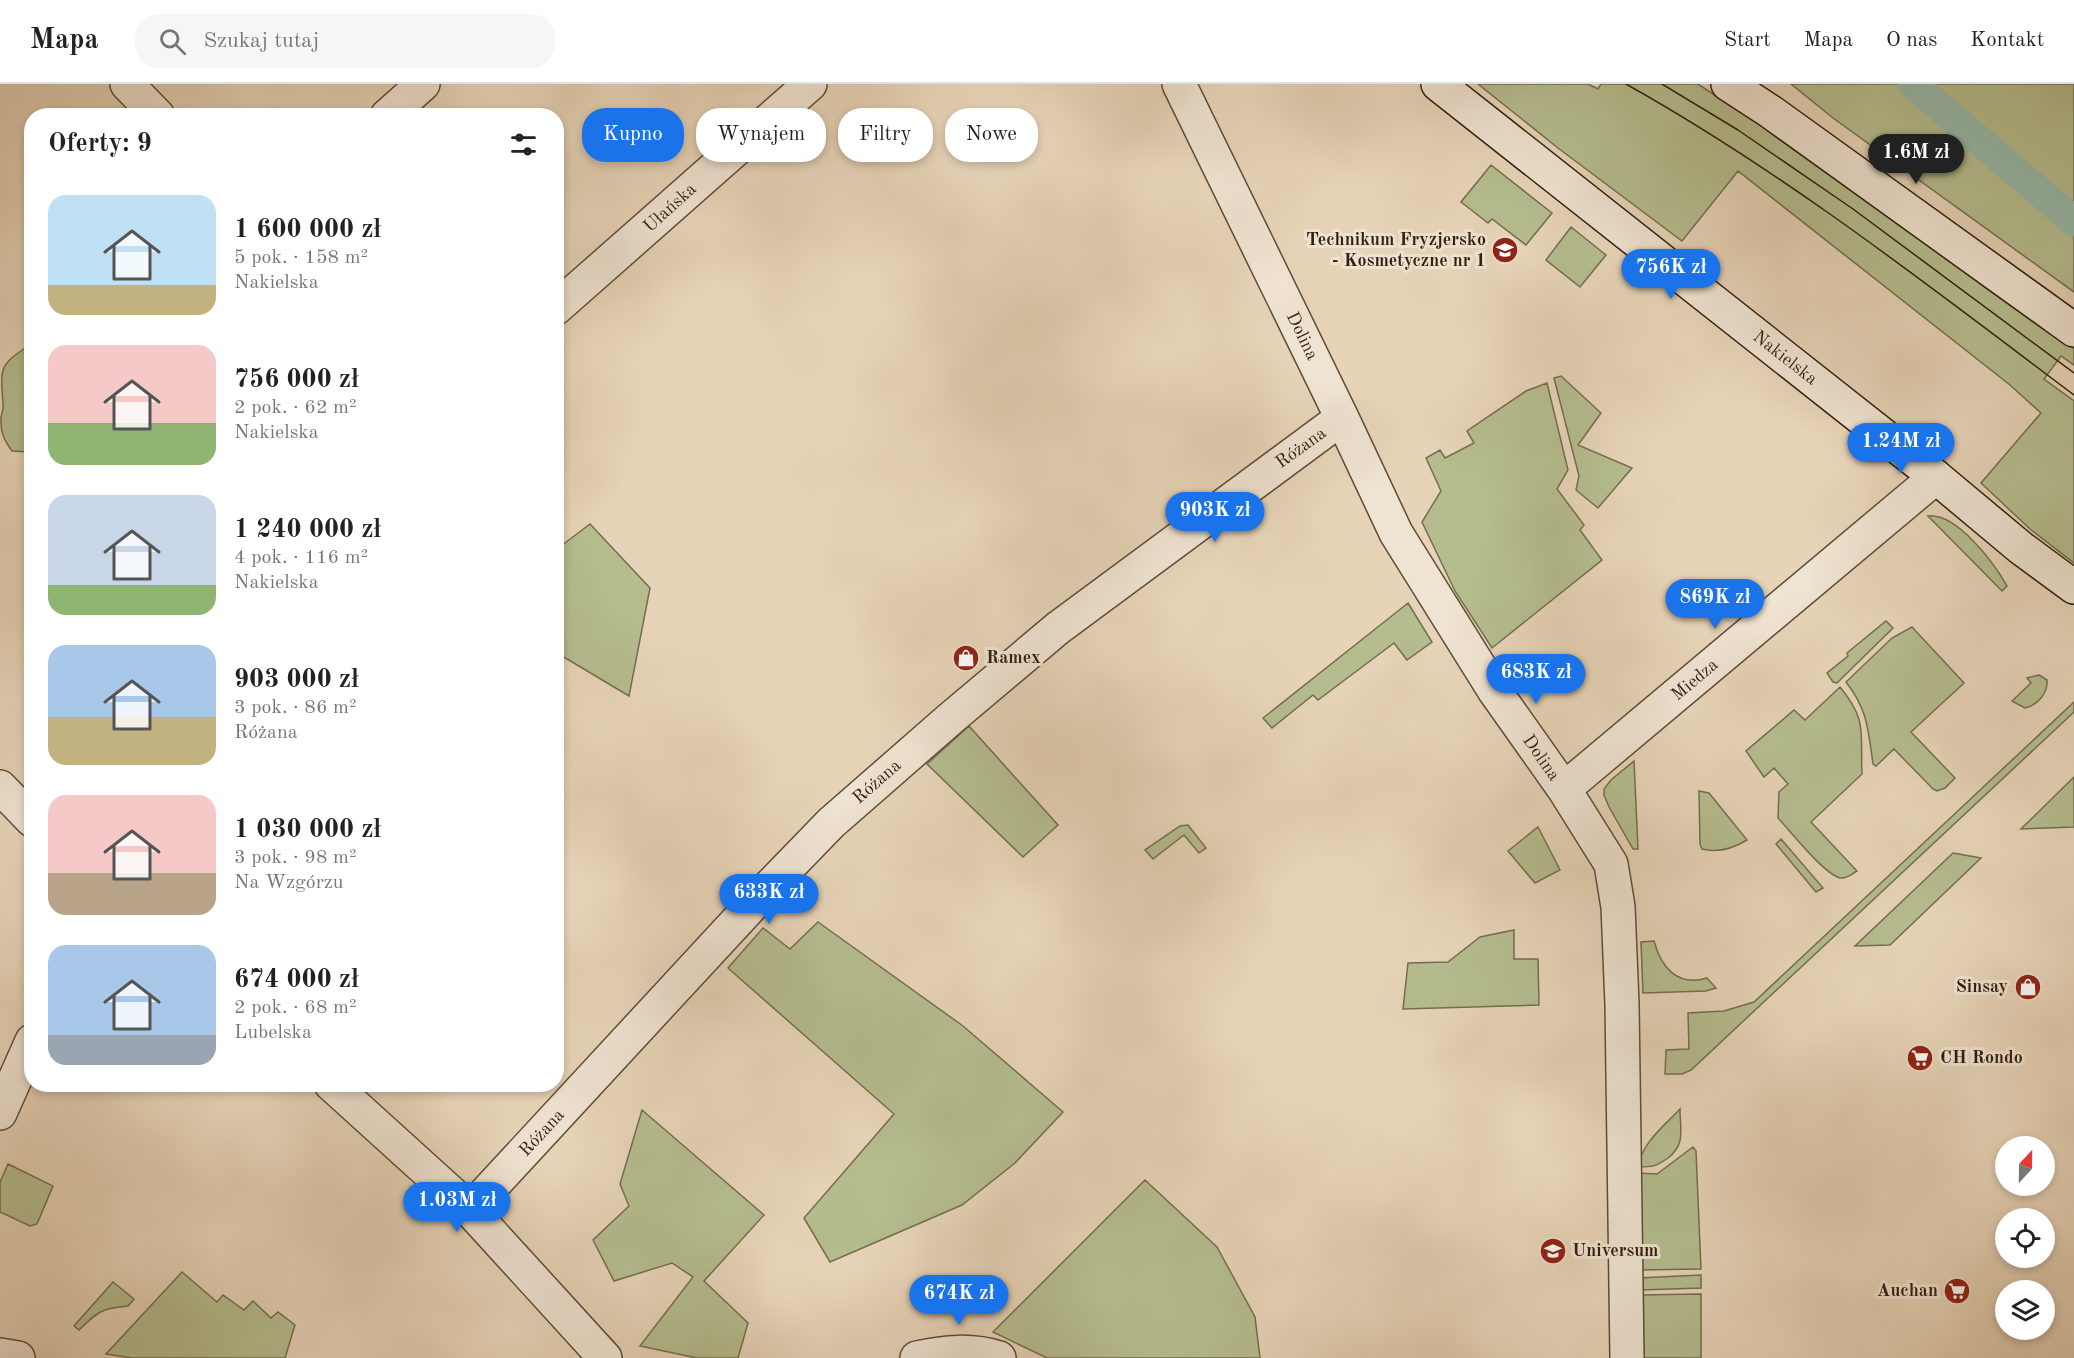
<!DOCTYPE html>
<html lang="pl">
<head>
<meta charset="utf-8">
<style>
	:root { --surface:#fff; --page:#f6f6f6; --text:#222; --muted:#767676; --line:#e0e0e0; --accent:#1a73e8 }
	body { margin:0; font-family:"Old Standard TT",serif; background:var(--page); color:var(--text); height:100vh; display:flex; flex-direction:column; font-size:22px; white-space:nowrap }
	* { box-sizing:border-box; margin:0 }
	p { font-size:20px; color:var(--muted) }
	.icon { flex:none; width:33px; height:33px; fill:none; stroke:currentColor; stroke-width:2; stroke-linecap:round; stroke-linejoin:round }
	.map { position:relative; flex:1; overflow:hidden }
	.details { position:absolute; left:24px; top:24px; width:540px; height:984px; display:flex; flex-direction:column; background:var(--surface); border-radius:24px; box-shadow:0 3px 9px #0003 }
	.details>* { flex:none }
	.guide { position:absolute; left:582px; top:24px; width:570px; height:54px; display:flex; gap:12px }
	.needle { width:39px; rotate:22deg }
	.fabs { position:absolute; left:1995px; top:1052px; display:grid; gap:12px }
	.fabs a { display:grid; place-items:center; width:60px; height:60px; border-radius:50%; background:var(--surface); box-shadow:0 3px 9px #0003; font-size:30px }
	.price { position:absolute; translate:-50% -51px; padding:0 14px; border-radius:21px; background:var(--accent); color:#fff; font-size:20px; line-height:39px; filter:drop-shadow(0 2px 3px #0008) }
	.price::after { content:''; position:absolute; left:50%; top:36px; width:18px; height:14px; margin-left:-9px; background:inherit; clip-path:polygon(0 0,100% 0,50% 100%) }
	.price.active { background:#222; color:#fff }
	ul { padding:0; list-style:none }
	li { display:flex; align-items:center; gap:18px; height:150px; padding:0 24px }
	li span { display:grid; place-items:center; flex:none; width:168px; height:120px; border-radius:18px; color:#555 }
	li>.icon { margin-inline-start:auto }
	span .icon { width:72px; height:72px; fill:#fffc; stroke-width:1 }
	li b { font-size:26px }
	h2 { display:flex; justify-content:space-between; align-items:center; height:72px; padding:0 24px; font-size:26px }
	.pill { padding:0 21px; border-radius:24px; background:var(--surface); box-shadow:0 3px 9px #0003; font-size:21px; line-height:54px }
	.pill.active { background:var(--accent); color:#fff }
	header { display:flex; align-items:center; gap:36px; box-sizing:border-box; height:84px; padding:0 30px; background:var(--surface); border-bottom:2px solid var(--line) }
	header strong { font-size:28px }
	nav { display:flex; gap:33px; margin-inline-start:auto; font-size:21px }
	.search { width:420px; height:54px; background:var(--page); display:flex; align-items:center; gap:15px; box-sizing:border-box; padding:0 21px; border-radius:24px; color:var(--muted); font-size:22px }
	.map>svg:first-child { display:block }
	.green { fill:#b5bd8f; stroke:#736e4e; stroke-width:1.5 }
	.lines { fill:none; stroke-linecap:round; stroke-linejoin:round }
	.canal { stroke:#97b9aa; stroke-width:30 }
	.street-casing { stroke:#5e4c38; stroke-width:36 }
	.secondary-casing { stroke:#311e0d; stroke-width:36 }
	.street { stroke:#efe3d1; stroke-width:33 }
	.secondary { stroke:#efe3d1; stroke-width:33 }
	.tram { stroke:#311e0d; stroke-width:1.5 }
	.labels { text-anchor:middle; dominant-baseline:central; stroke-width:6; stroke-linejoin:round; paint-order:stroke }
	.street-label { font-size:18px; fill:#311e0d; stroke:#efe3d1 }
	.poi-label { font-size:18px; font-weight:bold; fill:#311e0d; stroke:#efe3d1; text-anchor:end }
</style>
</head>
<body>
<header>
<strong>Mapa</strong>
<div class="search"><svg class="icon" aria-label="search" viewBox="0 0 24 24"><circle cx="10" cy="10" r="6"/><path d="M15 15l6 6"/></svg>Szukaj tutaj</div>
<nav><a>Start</a><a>Mapa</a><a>O nas</a><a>Kontakt</a></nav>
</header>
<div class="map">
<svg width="2074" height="1274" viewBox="0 0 2074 1274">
	<rect width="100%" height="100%" fill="#e7d4b8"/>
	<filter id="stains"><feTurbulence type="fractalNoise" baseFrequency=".00333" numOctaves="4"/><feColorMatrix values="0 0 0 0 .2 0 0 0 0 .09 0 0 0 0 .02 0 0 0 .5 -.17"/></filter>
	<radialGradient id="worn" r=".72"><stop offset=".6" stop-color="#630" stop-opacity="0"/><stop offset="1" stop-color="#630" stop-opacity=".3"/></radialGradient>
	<path class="green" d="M 1478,0 L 1588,0 L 1598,5 L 1601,0 L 1698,0 L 1754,37 L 2074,265 L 2074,281 L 2061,272 L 2044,295 L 2074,317 L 2074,479 L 2030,445 L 1981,399 L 2041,329 L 2010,301 L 1738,87 L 1682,157 L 1558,64 Z
		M 1791,0 L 2074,0 L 2074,208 L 1833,34 Z
		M 1491,81 L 1552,129 L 1526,161 L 1492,135 L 1488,139 L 1461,118 Z
		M 1571,143 L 1606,171 L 1580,203 L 1546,176 Z
		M 31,260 L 31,368 L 12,367 C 4,356 0,348 1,333 C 2,329 4,324 3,319 C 0,281 0,281 31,260 Z
		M 1561,292 L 1601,329 L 1578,361 L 1632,384 L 1598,424 L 1576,406 L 1579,392 L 1554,294 Z
		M 1547,299 L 1568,386 L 1557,405 L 1584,441 L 1580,446 L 1602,476 L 1492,564 L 1455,507 L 1422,438 L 1441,407 L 1426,374 L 1440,366 L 1445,374 L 1474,359 L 1467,347 L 1526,307 Z
		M 1928,432 C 1957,429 1994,479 2007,502 L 2002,507 Z
		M 590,440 L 650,504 L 629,612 L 557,569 L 557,465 Z
		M 1408,519 L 1432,558 L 1407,576 L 1394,559 L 1318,616 L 1313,611 L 1272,644 L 1263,634 Z
		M 1886,537 L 1893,544 L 1840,596 L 1837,599 L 1833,598 L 1827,589 L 1848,572 L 1847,569 Z
		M 1912,543 L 1964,599 L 1911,648 L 1955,694 L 1945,704 L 1937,707 L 1933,705 L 1894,665 L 1876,682 L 1873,680 C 1868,646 1868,626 1846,598 L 1892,554 Z
		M 2039,591 L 2047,596 C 2048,609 2038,621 2025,624 L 2012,617 L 2031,599 L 2027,594 Z
		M 1840,603 C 1868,637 1860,649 1862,690 L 1811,738 L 1857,787 C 1852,790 1847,795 1840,794 C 1824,790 1790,747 1778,734 L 1779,708 L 1788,700 L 1774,684 L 1764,693 L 1746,667 L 1794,626 L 1805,636 Z
		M 2074,618 L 2074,628 L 1691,986 L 1682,990 L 1665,990 L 1666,966 L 1689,965 L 1688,929 L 1724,927 L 1754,918 Z
		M 969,642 L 1058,741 L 1023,773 L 927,680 Z
		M 1634,677 L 1638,765 L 1633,765 L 1609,723 L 1604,711 L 1604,705 L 1611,696 Z
		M 2074,693 L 2074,743 L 2021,745 Z
		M 1699,707 L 1709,709 L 1747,756 C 1734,764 1718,769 1702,765 L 1700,760 Z
		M 1188,741 L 1206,764 L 1199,769 L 1184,751 L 1153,775 L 1145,766 L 1180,742 Z
		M 1538,743 L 1560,786 L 1535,799 L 1508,767 Z
		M 1781,755 L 1823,804 L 1816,808 L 1776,760 Z
		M 1953,769 L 1981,774 L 1890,861 L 1855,862 Z
		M 818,838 L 963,942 L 1063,1028 L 1015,1079 L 962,1121 L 830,1178 L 804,1134 L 894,1030 L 728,884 L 763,844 L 790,865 Z
		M 1514,846 L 1514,875 L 1538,875 L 1539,921 L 1403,925 L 1408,879 L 1448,878 L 1480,853 Z
		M 1654,857 C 1661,883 1677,903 1707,894 L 1716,904 L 1706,907 L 1643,909 L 1641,858 Z
		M 1680,1025 C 1680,1046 1686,1060 1668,1074 C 1655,1083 1653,1083 1637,1083 C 1644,1057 1662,1044 1680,1025 Z
		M 642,1026 L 764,1131 L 704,1197 L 748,1239 L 738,1274 L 697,1274 L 640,1262 L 693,1193 L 672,1179 L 614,1197 L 593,1156 L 629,1122 L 620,1100 Z
		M 1693,1063 L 1696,1067 L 1701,1185 L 1639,1186 L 1637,1089 L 1657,1090 Z
		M 8,1080 L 53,1102 L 37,1140 L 30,1142 L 0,1128 L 0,1098 Z
		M 1145,1096 L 1217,1163 L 1255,1233 L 1260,1274 L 1047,1274 L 993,1248 Z
		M 182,1188 L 217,1218 L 223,1211 L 244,1226 L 253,1217 L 271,1234 L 278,1228 L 295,1241 L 285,1274 L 132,1274 L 106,1270 Z
		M 1701,1191 L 1701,1204 L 1640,1206 L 1639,1194 Z
		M 113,1198 L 134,1215 L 128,1222 C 102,1224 97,1228 79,1246 L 74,1242 Z
		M 1701,1210 L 1701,1274 L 1642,1274 L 1640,1211 Z"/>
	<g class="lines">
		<path class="canal" d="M 1913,0 L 2074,137"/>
		<defs>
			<path id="street" d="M 127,0 L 158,32
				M 1179,0 L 1342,334 L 1396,449 L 1494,606 L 1564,705 L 1611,780 L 1618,823 L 1622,920 L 1627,1274
				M 387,32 L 423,0
				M 556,224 L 810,0
				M 0,703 L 32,736
				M 1564,705 L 1936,393
				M 331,1000 L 470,1126 L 605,1274
				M 0,1029 L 32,957
				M 470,1126 L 766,806 L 831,739 L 950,635 L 1058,544 L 1342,334
				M 0,1271 L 18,1274
				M 917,1274 C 945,1268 971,1265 999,1274"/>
			<path id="secondary" d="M 1438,0 L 1936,393 L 2021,464 L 2074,503
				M 1728,0 L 1771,28 L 2074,246"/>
		</defs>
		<use href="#street" class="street-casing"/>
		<use href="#secondary" class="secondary-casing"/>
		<use href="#street" class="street"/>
		<use href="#secondary" class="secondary"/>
		<path class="tram" d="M 1626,0 C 1785,89 1929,202 2074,311
			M 1662,0 L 1738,46 L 1853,125 L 2074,289"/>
	</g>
	<defs>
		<symbol id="school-disc" viewBox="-11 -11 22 22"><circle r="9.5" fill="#8f2418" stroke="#efe3d1"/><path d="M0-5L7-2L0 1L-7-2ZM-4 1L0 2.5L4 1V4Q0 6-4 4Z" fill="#fff"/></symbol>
		<symbol id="shop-disc" viewBox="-11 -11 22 22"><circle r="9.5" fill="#8f2418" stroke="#efe3d1"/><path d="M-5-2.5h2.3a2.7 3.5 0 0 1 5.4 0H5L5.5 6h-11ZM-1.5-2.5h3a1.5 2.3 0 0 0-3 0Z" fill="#fff"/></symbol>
		<symbol id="supermarket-disc" viewBox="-11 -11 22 22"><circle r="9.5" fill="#8f2418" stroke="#efe3d1"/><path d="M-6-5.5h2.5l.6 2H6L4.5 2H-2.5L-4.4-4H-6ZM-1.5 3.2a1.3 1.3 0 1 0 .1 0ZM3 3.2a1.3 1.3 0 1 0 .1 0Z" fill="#fff"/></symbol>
	</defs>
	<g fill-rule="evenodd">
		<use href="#school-disc" x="1490" y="151" width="30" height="30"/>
		<use href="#shop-disc" x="951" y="559" width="30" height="30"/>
		<use href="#shop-disc" x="2013" y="888" width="30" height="30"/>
		<use href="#supermarket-disc" x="1905" y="959" width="30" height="30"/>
		<use href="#school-disc" x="1538" y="1152" width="30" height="30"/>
		<use href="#supermarket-disc" x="1942" y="1192" width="30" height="30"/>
	</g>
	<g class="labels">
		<g class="street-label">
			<text transform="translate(670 124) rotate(-42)">Ułańska</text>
			<text transform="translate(1302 252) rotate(64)">Dolina</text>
			<text transform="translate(1785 274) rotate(38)">Nakielska</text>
			<text transform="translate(1301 364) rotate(-36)">Różana</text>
			<text transform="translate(1695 596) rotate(-40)">Miedza</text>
			<text transform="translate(1541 674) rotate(55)">Dolina</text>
			<text transform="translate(877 698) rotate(-41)">Różana</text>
			<text transform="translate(542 1049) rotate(-47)">Różana</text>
		</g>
		<g class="poi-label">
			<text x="1486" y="156">Technikum Fryzjersko<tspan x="1486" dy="21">- Kosmetyczne nr 1</tspan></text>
			<text x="986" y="574" text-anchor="start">Ramex</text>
			<text x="2008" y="903">Sinsay</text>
			<text x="1940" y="974" text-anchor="start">CH Rondo</text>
			<text x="1572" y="1167" text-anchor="start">Universum</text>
			<text x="1938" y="1207">Auchan</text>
		</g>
	</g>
	<rect width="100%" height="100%" filter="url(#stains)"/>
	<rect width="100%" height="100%" fill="url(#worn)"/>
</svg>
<div class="fabs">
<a><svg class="needle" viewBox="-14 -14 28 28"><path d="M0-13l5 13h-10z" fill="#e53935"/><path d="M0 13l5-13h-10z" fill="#767676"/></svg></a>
<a><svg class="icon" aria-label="locate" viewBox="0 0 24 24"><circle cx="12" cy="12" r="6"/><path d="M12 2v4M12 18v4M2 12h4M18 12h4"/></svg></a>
<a><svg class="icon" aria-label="layers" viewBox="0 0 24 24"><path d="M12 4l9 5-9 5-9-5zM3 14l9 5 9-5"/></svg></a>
</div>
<b class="price active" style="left:1916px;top:101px">1.6M zł</b>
<b class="price" style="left:1671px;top:216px">756K zł</b>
<b class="price" style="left:1901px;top:390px">1.24M zł</b>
<b class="price" style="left:1215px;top:459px">903K zł</b>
<b class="price" style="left:1715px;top:546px">869K zł</b>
<b class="price" style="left:1536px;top:621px">683K zł</b>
<b class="price" style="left:769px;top:841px">633K zł</b>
<b class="price" style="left:457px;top:1149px">1.03M zł</b>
<b class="price" style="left:959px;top:1242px">674K zł</b>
<div class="guide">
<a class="pill active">Kupno</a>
<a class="pill">Wynajem</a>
<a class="pill">Filtry</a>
<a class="pill">Nowe</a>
</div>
<section class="details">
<h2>Oferty: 9<svg class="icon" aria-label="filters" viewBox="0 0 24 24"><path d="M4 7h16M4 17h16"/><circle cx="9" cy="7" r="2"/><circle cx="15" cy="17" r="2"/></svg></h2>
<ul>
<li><span style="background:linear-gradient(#bfe0f5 75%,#c2b280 0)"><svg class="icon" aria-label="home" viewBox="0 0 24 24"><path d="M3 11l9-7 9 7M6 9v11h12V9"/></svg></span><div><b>1 600 000 zł</b><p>5 pok. · 158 m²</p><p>Nakielska</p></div></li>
<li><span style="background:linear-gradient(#f6c9c9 65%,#8fb573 0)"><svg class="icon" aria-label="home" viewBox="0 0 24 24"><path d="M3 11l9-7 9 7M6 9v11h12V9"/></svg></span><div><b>756 000 zł</b><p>2 pok. · 62 m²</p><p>Nakielska</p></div></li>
<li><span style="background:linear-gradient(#c9d6e8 75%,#8fb573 0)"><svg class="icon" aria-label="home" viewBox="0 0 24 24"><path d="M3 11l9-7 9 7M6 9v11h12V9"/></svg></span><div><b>1 240 000 zł</b><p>4 pok. · 116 m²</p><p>Nakielska</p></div></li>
<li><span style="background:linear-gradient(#a9c7e8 60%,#c2b280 0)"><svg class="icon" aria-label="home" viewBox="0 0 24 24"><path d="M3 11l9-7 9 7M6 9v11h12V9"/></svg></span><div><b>903 000 zł</b><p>3 pok. · 86 m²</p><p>Różana</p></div></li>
<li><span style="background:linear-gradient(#f6c9c9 65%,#b9a48a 0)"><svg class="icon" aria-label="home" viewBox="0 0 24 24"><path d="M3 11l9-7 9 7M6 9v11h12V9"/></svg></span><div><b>1 030 000 zł</b><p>3 pok. · 98 m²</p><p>Na Wzgórzu</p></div></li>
<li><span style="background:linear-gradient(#a9c7e8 75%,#9aa5b1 0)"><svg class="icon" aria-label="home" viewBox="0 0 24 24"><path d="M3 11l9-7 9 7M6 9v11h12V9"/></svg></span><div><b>674 000 zł</b><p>2 pok. · 68 m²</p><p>Lubelska</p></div></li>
</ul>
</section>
</div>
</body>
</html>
